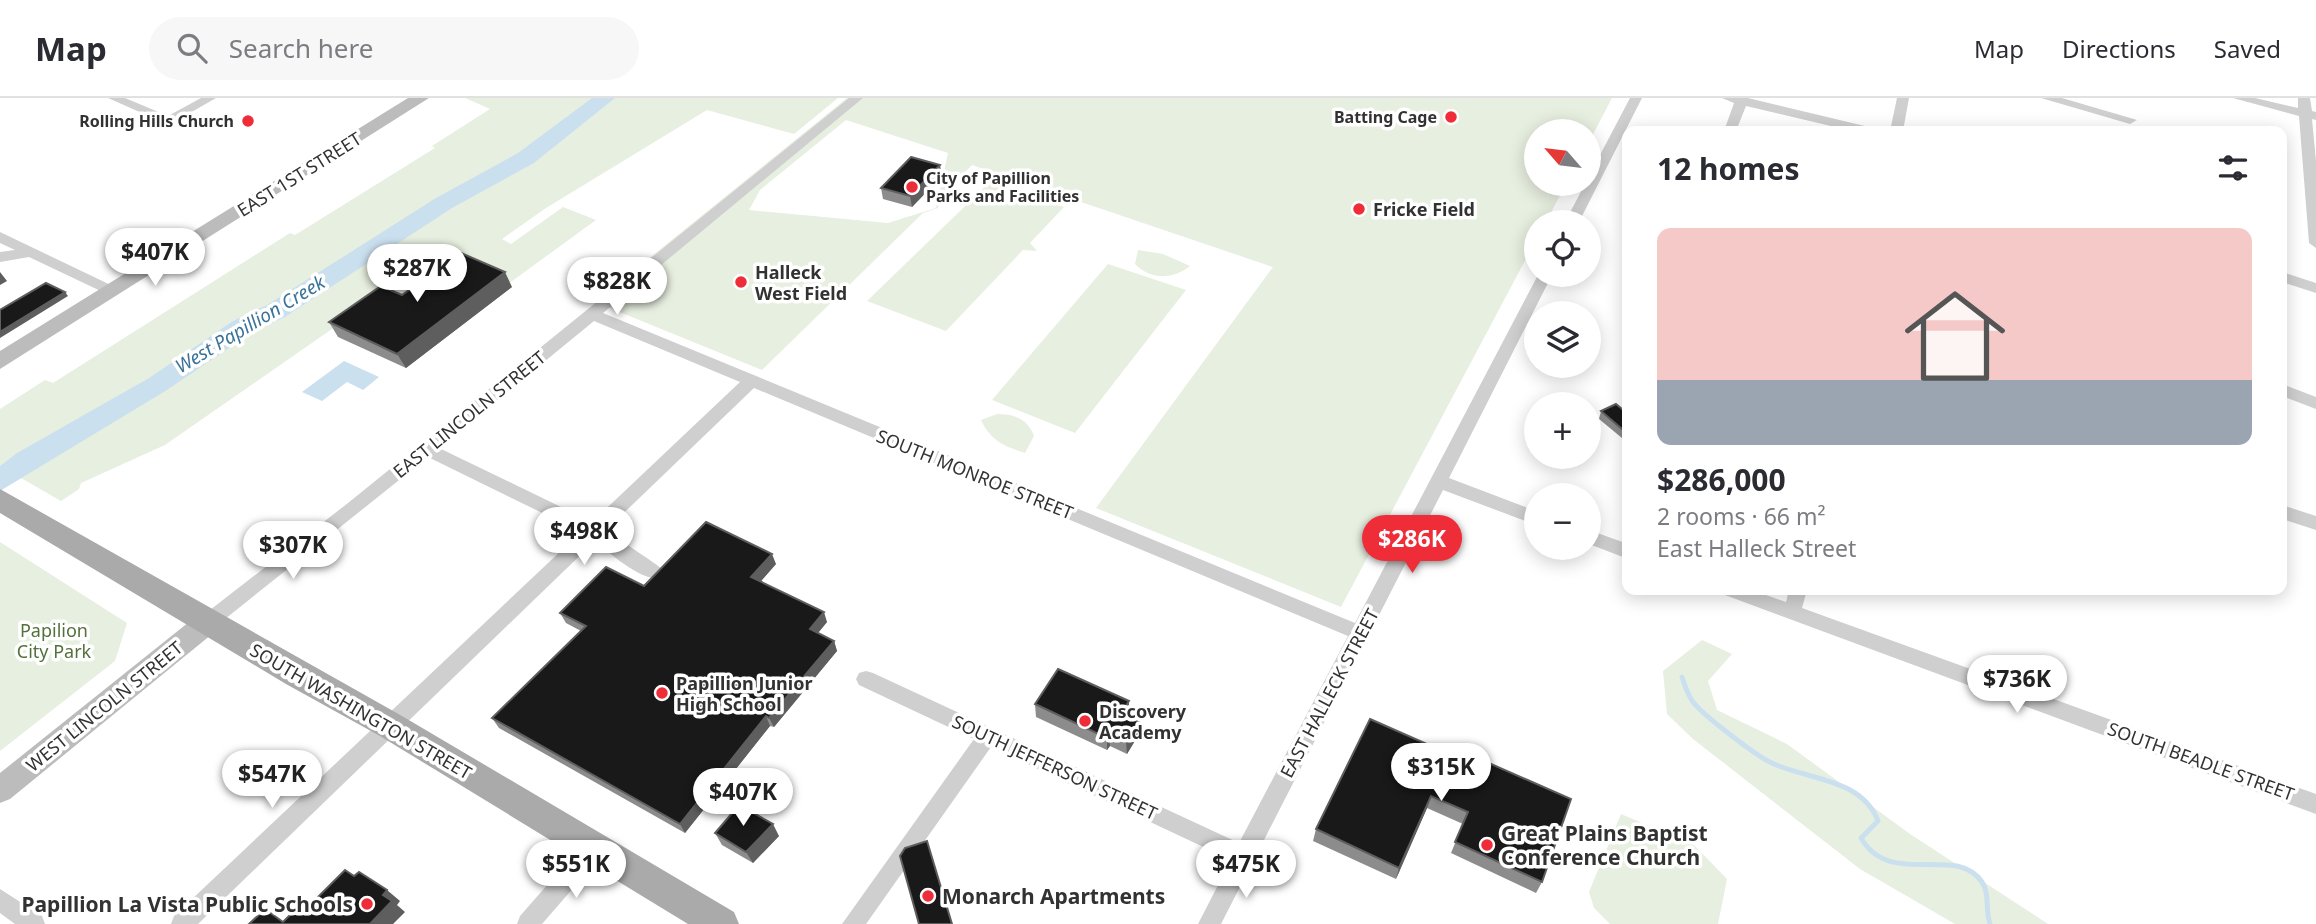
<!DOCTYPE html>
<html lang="en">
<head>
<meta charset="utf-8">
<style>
	:root { --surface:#fff; --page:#f7f7f7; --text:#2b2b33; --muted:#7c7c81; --line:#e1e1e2; --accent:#ef2d38 }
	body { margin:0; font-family:"Noto Sans",sans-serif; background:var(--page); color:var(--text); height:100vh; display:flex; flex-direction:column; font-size:26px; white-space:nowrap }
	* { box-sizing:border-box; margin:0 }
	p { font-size:23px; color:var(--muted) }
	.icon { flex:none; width:38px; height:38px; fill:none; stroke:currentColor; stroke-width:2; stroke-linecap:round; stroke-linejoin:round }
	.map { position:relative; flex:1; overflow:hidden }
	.panel { position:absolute; left:1622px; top:28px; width:665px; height:469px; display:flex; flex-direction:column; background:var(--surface); border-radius:14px; box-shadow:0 4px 18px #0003 }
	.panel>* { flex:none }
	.needle { width:46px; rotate:298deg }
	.fabs { position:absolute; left:1524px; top:21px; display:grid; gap:14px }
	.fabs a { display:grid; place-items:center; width:77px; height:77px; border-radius:50%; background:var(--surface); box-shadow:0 4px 18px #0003; font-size:35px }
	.price { position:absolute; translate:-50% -60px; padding:0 16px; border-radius:24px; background:#fff; color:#222; font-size:23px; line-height:46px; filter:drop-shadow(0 2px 4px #0008) }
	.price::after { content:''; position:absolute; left:50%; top:42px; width:21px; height:16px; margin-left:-10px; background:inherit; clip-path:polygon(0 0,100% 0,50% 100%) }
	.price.active { background:var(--accent); color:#fff }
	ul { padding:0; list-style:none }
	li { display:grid; align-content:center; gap:14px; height:371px; padding:0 35px }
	li span { display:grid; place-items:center; height:217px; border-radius:14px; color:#555 }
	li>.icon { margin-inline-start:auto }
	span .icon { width:126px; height:126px; fill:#fffc; stroke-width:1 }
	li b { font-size:30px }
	h2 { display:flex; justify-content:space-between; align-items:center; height:84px; padding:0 35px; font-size:30px }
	header { display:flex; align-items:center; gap:42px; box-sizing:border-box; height:98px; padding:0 35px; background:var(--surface); border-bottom:2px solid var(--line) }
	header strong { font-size:33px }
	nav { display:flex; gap:38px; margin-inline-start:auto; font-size:24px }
	.search { width:490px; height:63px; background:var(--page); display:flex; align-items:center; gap:18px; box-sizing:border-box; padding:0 24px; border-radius:38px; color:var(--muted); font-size:26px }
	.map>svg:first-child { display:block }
	.green { fill:#e7efe0; fill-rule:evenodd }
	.water { fill:#cbe0ef }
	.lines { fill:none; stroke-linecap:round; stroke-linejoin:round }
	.stream { stroke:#cbe0ef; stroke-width:5 }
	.river { fill:#cbe0ef; fill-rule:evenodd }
	.street { fill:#cfcfcf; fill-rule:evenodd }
	.secondary { fill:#bcbcbc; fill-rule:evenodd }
	.primary { fill:#aaa; fill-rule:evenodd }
	.wall { fill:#8c8c8c }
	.shaded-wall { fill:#5e5e5e }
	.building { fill:#191919; stroke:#5e5e5e; stroke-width:2 }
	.poi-dot { fill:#ef2d38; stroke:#fff; stroke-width:2.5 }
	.labels { text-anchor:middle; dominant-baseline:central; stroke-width:7; stroke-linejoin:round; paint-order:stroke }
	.far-poi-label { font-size:16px; font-weight:bold; fill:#323232; stroke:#fff; text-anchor:end }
	.street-label { font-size:18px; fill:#323232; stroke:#fff }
	.poi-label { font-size:18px; font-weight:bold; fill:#323232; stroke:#fff; text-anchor:start }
	.park-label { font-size:18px; fill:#53713b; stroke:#fff }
	.water-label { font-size:19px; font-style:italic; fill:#3a739a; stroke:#fff }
	.near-poi-label { font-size:21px; font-weight:bold; fill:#323232; stroke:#fff; text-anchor:start }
</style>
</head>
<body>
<header>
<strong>Map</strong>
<div class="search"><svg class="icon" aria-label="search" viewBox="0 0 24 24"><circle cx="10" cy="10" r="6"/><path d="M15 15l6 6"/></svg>Search here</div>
<nav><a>Map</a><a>Directions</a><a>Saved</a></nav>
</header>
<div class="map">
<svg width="2316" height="826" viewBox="0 0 2316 826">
	<rect width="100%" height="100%" fill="#fff"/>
	<path class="green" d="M 465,0 L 838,0 L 794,36 L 707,12 L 546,110 L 502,141 L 511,146 L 563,109 L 596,122 L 508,186 L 419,200 L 378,199 L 165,347 L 81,385 L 79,391 L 61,403 L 0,368 L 0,311 L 45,282 L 53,285 L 290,135 L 295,137 L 435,50 L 432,48 L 490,11 Z
		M 847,0 L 1612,0 L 1589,44 L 1589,33 L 1536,33 L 1536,86 L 1566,86 L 1546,124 L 1536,124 L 1536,142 L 1341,509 L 1096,410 L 1273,169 L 972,67 L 940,100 L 938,110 L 923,115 L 762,272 L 595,204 ZM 846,22 L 948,55 L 936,110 L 888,125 L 749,112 L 760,92 Z
		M 990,84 L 1064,109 L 1030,145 L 1037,153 L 1023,152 L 946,233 L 867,203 Z
		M 1138,152 L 1163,156 L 1190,168 C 1172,182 1151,182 1135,166 Z
		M 1108,166 L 1186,192 L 1075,335 L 992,302 Z
		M 997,316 C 1014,316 1028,321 1034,338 L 1025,355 C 1004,348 991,343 981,322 Z
		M 0,444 L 127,525 L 115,563 L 0,653 Z
		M 1702,542 L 1732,556 L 1708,583 L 1717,612 L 1787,646 L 1910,736 L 2048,826 L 1955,826 L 1860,771 L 1693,641 L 1667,616 L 1663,573 Z
		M 1621,716 L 1694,747 L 1727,781 L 1718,826 L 1610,826 L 1594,810 L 1589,794 Z"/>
	<path class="water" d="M 344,263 L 379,279 L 363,292 L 347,284 L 322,303 L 302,294 Z"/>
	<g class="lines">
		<path class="stream" d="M 1682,579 C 1685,588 1687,596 1693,604 C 1703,617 1757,659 1774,666 C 1810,682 1862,681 1878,723 L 1861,740 C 1891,791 1955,745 1982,784 C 1990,796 1985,812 1990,826"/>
		<path class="river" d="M 592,0 L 615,0 L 534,65 L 452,110 L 285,219 L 251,235 L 167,292 L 0,393 L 0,368 L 17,355 L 149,280 L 233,223 L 267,207 L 436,100 L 518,55 Z"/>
		<path class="street" d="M 108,0 L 125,0 L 168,18 L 201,0 L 216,0 L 169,27 Z
			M 849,0 L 863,0 L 603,215 L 1355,525 L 1538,177 L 1552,177 L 1449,380 L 1536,413 L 1536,427 L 1443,392 L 1221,826 L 1198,826 L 1231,762 L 991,649 L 866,826 L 842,826 L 974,641 L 859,587 L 856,581 L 859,575 L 866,573 L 873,575 L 1239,745 L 1348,538 L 754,290 L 606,432 C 616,440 664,470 666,475 L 663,480 C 645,486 609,455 595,443 L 198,826 L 171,826 L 174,818 L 581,434 L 428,359 L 215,529 L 208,532 L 201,529 L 199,524 L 201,519 L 348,405 ZM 594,223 L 740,284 L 592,424 L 439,350 Z
			M 1630,0 L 1642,0 L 1579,124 L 1565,124 L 1585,86 L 1589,86 L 1589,78 Z
			M 1722,0 L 1748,0 L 1873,30 L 1875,33 L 1852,33 L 1746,8 L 1736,33 L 1724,33 L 1734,5 Z
			M 1897,0 L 1909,0 L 1903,33 L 1890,33 Z
			M 2041,0 L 2062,0 L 2137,22 L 2130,26 Z
			M 2233,0 L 2255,0 L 2298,10 L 2298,0 L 2310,0 L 2312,13 L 2316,14 L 2316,22 L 2312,21 L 2316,63 L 2316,150 L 2309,145 L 2299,18 Z
			M 0,134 L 117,190 L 119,193 L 117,196 L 107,196 L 29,159 L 0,164 L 0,154 L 15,152 L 0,145 Z
			M 2282,174 L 2316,185 L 2316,195 L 2282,184 Z
			M 2282,286 L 2316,299 L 2316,311 L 2282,298 Z
			M 2282,407 L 2316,418 L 2316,432 L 2282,421 Z
			M 1589,432 L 1628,446 L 1628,461 L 1589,446 Z
			M 1723,492 L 1752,492 L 1786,504 L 1789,492 L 1807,492 L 1802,510 L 2316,696 L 2316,716 L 1725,497 Z
			M 593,741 L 601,744 L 604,751 L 601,758 L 542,826 L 517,826 L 520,818 L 585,744 Z
			M 0,791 L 42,818 L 45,826 L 15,826 L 0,815 Z"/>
		<path class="secondary" d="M 408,0 L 429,0 L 0,271 L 0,253 Z
			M 208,513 L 217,516 L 221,524 L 217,532 L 10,701 L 0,705 L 0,675 L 199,516 Z"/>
		<path class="primary" d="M 0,391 L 402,618 L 734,814 L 739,826 L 688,826 L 380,638 L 286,586 L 0,415 Z"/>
	</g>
	<path class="wall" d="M 942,78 L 912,109 L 883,101 L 881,90 Z
		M 1628,153 L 1628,170 L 1622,169 Z
		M 512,189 L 406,270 L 338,239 L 329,224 L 402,197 Z
		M 1601,313 L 1628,316 L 1628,345 L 1599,321 Z
		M 776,466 L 760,484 L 827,524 L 818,535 L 834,543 L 837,553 L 774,629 L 770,628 L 685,735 L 499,630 L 492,620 L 581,533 L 566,525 L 560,515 L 644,488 Z
		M 1035,606 L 1129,616 L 1127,618 L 1139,624 L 1139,636 L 1127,656 L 1110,648 L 1107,652 L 1036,619 Z
		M 1370,621 L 1542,784 L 1536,795 L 1451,755 L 1463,726 L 1427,710 L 1396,781 L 1313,743 L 1316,731 Z
		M 715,735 L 779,738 L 753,765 L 722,747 Z"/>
	<path class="shaded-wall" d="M 940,67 L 942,78 L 912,109 L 910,98 Z
		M 0,174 L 7,183 L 0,187 Z
		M 505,174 L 512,189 L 406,270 L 397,256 Z
		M 65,194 L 68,198 L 0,240 L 0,234 Z
		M 772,456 L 776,466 L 755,490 L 751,479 Z
		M 824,514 L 827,524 L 813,541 L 810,531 Z
		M 834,543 L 837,553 L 774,629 L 769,620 Z
		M 1129,603 L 1129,616 L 1121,628 L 1121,615 Z
		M 766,618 L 770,628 L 685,735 L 680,726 Z
		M 1139,624 L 1139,636 L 1127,656 L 1126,644 Z
		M 1109,636 L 1110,648 L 1107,652 L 1107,640 Z
		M 1431,698 L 1427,710 L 1396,781 L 1399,770 Z
		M 773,726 L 779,738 L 753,765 L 746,754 Z
		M 387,792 L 400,803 L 397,807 L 405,814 L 393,826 L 370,826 L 383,797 Z"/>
	<path class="building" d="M 911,59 L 940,67 L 910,98 L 881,90 Z
		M 461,155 L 505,174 L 397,256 L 329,224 L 381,188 L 402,197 Z
		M 46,185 L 65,194 L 0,234 L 0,212 Z
		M 1616,306 L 1628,316 L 1628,336 L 1601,313 Z
		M 706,424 L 772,456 L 751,479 L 824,514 L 810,531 L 834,543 L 769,620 L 766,618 L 680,726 L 492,620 L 586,528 L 560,515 L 606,469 L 644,488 Z
		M 1058,571 L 1129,603 L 1121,615 L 1139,624 L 1126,644 L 1109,636 L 1107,640 L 1035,606 Z
		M 1370,621 L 1447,655 L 1450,648 L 1571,701 L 1542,784 L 1455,744 L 1468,714 L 1431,698 L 1399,770 L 1316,731 Z
		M 739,707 L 773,726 L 746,754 L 715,735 Z
		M 927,743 L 952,826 L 919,826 L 900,758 L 905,750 Z
		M 345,772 L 354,778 L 359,774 L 387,792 L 383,797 L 392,803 L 370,826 L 249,826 L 265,811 L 283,824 L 306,801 L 312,805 Z"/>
	<g class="poi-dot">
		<circle cx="1451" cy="19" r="7"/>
		<circle cx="248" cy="23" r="7"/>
		<circle cx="912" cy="89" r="7"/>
		<circle cx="1359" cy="111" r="7"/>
		<circle cx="741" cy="184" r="7"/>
		<circle cx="662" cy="595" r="7"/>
		<circle cx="1085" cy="623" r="7"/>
		<circle cx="1487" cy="747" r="7"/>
		<circle cx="928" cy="798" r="7"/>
		<circle cx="367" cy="806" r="7"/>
	</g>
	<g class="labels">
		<g class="far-poi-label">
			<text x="1437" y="19">Batting Cage</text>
			<text x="234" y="23">Rolling Hills Church</text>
			<text x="926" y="80" text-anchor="start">City of Papillion<tspan x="926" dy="18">Parks and Facilities</tspan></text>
		</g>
		<g class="street-label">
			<text transform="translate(299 76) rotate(-32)">EAST 1ST STREET</text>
			<text transform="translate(469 316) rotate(-39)">EAST LINCOLN STREET</text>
			<text transform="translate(975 376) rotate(22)">SOUTH MONROE STREET</text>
			<text transform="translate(1329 595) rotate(-62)">EAST HALLECK STREET</text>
			<text transform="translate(104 608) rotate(-39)">WEST LINCOLN STREET</text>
			<text transform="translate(361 613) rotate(30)">SOUTH WASHINGTON STREET</text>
			<text transform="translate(2201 663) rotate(20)">SOUTH BEADLE STREET</text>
			<text transform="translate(1055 669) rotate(25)">SOUTH JEFFERSON STREET</text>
		</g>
		<g class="poi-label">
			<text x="1373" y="111">Fricke Field</text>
			<text x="755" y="174">Halleck<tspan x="755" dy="21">West Field</tspan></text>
			<text x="676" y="585">Papillion Junior<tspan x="676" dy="21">High School</tspan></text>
			<text x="1099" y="613">Discovery<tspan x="1099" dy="21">Academy</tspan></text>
		</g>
		<g class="park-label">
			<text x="54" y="532">Papilion<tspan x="54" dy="21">City Park</tspan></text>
		</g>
		<g class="water-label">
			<text transform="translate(250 226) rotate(-31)">West Papillion Creek</text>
		</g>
		<g class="near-poi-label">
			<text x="1501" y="735">Great Plains Baptist<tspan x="1501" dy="24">Conference Church</tspan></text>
			<text x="942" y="798">Monarch Apartments</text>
			<text x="353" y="806" text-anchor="end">Papillion La Vista Public Schools</text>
		</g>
	</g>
</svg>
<div class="fabs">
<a><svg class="needle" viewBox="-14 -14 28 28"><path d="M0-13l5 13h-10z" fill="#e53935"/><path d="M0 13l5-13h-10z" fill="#7c7c81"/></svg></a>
<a><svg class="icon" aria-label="locate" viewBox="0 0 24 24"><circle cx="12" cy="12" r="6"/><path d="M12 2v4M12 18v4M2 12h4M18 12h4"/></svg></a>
<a><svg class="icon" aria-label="layers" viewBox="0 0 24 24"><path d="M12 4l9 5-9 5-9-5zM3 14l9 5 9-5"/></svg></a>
<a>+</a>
<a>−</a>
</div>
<b class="price" style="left:155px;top:190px">$407K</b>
<b class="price" style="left:417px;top:206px">$287K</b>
<b class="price" style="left:617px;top:219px">$828K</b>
<b class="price" style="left:584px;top:469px">$498K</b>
<b class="price active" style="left:1412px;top:477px">$286K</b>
<b class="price" style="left:293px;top:483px">$307K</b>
<b class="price" style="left:2017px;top:617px">$736K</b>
<b class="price" style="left:1441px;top:705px">$315K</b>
<b class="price" style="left:272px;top:712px">$547K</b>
<b class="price" style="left:743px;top:730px">$407K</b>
<b class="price" style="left:576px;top:802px">$551K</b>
<b class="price" style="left:1246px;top:802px">$475K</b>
<section class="panel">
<h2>12 homes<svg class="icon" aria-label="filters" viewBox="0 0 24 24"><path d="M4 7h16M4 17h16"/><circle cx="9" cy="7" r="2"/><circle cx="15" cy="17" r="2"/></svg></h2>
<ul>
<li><span style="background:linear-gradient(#f6c9c9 70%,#9aa5b1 0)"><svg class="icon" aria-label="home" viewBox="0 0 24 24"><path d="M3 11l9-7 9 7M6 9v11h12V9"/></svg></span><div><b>$286,000</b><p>2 rooms · 66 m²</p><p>East Halleck Street</p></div></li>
</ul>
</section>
</div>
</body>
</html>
